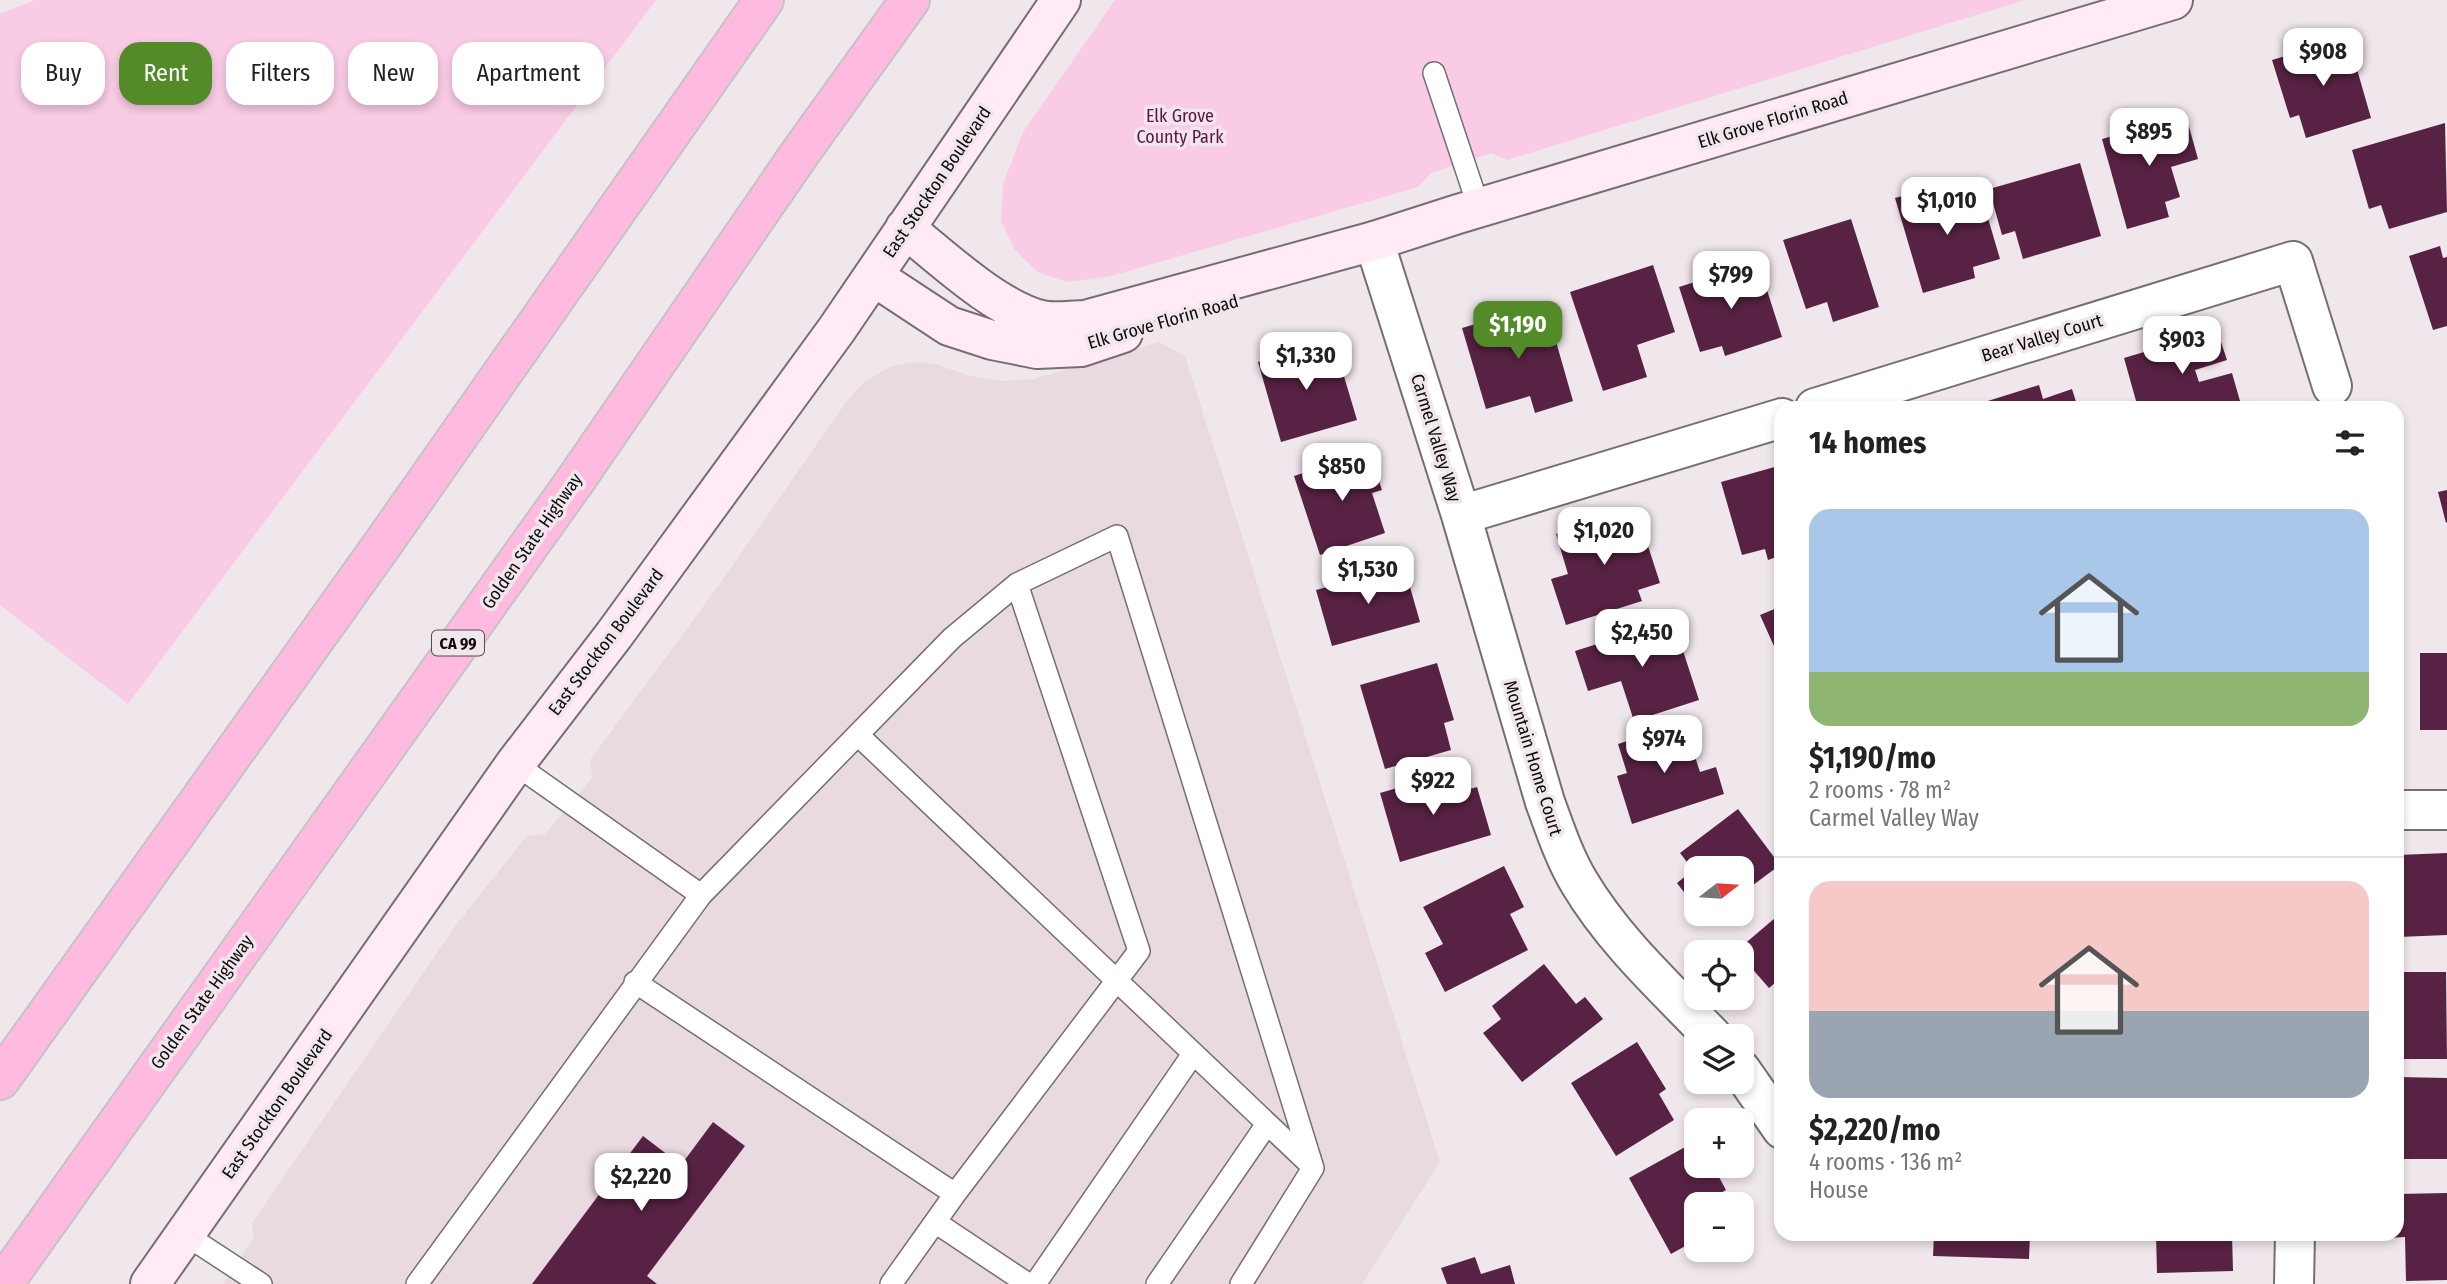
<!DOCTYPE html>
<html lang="en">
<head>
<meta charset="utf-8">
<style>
	:root { --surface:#fff; --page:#f6f6f6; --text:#222; --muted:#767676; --line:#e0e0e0; --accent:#528b28 }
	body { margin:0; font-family:"Fira Sans Condensed",sans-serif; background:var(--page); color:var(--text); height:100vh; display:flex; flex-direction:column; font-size:26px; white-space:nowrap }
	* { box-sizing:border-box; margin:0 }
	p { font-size:23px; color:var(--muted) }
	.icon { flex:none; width:38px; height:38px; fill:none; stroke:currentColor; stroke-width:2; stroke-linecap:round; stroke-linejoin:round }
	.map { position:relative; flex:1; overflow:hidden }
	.details { position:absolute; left:1774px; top:401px; width:630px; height:840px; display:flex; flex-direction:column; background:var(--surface); border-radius:21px; box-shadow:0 4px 10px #0003 }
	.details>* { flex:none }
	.top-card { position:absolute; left:21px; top:42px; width:665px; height:63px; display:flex; gap:14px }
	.needle { width:46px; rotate:73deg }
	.fabs { position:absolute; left:1684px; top:856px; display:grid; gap:14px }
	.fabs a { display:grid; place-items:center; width:70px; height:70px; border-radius:14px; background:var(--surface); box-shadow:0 4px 10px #0003; font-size:35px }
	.price { position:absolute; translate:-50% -60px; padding:0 16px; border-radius:14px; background:#fff; color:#222; font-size:23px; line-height:46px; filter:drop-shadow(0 2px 4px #0008) }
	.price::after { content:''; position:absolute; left:50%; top:42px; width:21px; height:16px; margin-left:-10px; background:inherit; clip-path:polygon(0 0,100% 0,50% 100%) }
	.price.on { background:var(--accent); color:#fff }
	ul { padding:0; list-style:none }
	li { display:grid; align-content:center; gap:14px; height:371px; padding:0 35px }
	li+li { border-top:2px solid var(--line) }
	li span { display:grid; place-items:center; height:217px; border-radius:21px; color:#555 }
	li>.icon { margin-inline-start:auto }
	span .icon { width:126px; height:126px; fill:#fffc; stroke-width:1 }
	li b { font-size:30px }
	h2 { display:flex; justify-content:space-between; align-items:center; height:84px; padding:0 35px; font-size:30px }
	.pill { padding:0 24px; border-radius:21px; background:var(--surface); box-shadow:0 4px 10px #0003; font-size:24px; line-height:63px }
	.pill.on { background:var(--accent); color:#fff }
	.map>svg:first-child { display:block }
	.built { fill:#e9d9e1 }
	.green { fill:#f9cbe4 }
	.building { fill:#582244 }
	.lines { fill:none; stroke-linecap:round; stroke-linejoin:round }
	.lane-casing { stroke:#756e72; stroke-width:24 }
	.street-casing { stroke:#756e72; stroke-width:42 }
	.secondary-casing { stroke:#756e72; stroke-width:42 }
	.highway-casing { stroke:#c5c4c5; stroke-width:42 }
	.lane { stroke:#fff; stroke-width:21 }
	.street { stroke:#fff; stroke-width:38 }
	.secondary { stroke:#ffeaf5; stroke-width:38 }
	.highway { stroke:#febadf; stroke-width:38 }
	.labels { text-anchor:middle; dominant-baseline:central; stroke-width:7; stroke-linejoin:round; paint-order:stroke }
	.shield { fill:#f0e7ec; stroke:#514c4f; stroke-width:2 }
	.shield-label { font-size:16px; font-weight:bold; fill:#0d0a0c }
	.park-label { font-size:18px; fill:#601446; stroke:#f0e7ec }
	.street-label { font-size:18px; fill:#0d0a0c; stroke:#f0e7ec }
</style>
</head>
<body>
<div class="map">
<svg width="2447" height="1284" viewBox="0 0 2447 1284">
	<rect width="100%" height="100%" fill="#f0e7ec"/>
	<path class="built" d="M 1159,342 L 1185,356 L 1440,1162 L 1362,1284 L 223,1284 L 254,1237 L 252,1223 L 456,925 L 527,836 L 545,834 L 592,778 L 590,760 L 719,585 L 846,402 L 865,381 L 892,366 L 917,362 L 939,365 L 970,376 L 1002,381 L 1034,379 Z"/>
	<path class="green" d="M 35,0 L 656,0 L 128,704 L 0,605 L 0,14 Z
		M 1115,0 L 2025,0 L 1507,160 L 1491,153 L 1431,173 L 1418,187 L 1111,276 L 1068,282 L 1039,273 L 1015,250 L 1001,221 L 1003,184 L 1023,132 Z"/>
	<path class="building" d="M 2348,38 L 2371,118 L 2306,138 L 2299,115 L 2290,118 L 2272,60 Z
		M 2186,116 L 2198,159 L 2171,167 L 2180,197 L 2165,202 L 2169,217 L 2127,229 L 2102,139 Z
		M 2445,123 L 2447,212 L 2389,229 L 2381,205 L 2369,209 L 2352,150 Z
		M 2080,163 L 2101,236 L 2023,259 L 2015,231 L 2002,235 L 1989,189 Z
		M 1932,188 L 1936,204 L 1980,191 L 2000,259 L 1973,267 L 1975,278 L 1923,293 L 1895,198 Z
		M 1851,219 L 1879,307 L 1833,322 L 1827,302 L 1806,309 L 1783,240 Z
		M 2440,246 L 2443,258 L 2447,257 L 2447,326 L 2433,330 L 2409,256 Z
		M 1758,262 L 1782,337 L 1725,356 L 1722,346 L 1700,352 L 1679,287 Z
		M 1653,265 L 1675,332 L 1637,345 L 1647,377 L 1603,391 L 1570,292 Z
		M 1533,307 L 1539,328 L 1551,324 L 1573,401 L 1535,413 L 1530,396 L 1486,409 L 1462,328 Z
		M 2217,330 L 2227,360 L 2195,370 L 2199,382 L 2232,373 L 2242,408 L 2138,408 L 2124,358 Z
		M 1324,343 L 1331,365 L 1340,363 L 1357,420 L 1281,442 L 1258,362 Z
		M 2039,385 L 2043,399 L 2072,389 L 2078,408 L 1976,408 L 1975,405 Z
		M 1369,452 L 1382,490 L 1372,493 L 1385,533 L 1320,555 L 1294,476 Z
		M 1782,465 L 1782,555 L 1768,560 L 1765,549 L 1742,555 L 1721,482 Z
		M 2447,490 L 2447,522 L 2446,523 L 2438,492 Z
		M 1636,509 L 1660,583 L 1638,590 L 1642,601 L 1566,625 L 1551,579 L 1568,574 L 1556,534 Z
		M 1404,566 L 1420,622 L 1332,646 L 1316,590 Z
		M 1782,606 L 1782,664 L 1760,615 Z
		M 1673,620 L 1699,700 L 1634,721 L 1621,681 L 1588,691 L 1575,651 Z
		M 2420,653 L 2447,653 L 2447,730 L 2420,730 Z
		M 1437,663 L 1454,720 L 1444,723 L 1451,750 L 1385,769 L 1360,685 Z
		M 2398,667 L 2400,667 L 2401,729 L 2398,729 Z
		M 1684,723 L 1700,772 L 1716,767 L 1724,794 L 1632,824 L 1617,776 L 1627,773 L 1618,744 Z
		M 1449,773 L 1455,793 L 1477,787 L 1491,835 L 1400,862 L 1380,793 Z
		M 1738,809 L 1780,865 L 1741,894 L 1741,868 L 1696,868 L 1696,908 L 1677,883 L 1693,870 L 1680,853 Z
		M 2447,853 L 2447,935 L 2398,937 L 2398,855 Z
		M 1504,866 L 1524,907 L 1510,914 L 1528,950 L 1445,992 L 1425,953 L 1443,944 L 1423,907 Z
		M 1782,912 L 1782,977 L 1769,988 L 1741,956 L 1741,952 L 1735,952 Z
		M 1544,964 L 1576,1004 L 1585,997 L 1603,1019 L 1522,1082 L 1483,1033 L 1501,1019 L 1492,1006 Z
		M 2398,972 L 2446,972 L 2447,1059 L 2398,1059 Z
		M 1637,1042 L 1666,1089 L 1659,1094 L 1674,1120 L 1616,1156 L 1571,1083 Z
		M 2398,1077 L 2447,1078 L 2447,1159 L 2398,1159 Z
		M 713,1122 L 745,1146 L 647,1276 L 657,1284 L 532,1284 L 643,1136 L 681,1165 Z
		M 1696,1141 L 1696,1166 L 1713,1166 L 1726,1190 L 1719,1194 L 1724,1204 L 1696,1204 L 1696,1240 L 1671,1254 L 1629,1178 Z
		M 2447,1193 L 2447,1280 L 2406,1281 L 2405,1237 L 2371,1239 L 2371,1234 L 2398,1234 L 2398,1194 Z
		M 1934,1234 L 2030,1234 L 2029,1259 L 1933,1256 Z
		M 2156,1234 L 2232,1234 L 2233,1271 L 2157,1273 Z
		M 1475,1257 L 1481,1274 L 1510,1265 L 1515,1284 L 1447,1284 L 1441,1268 Z"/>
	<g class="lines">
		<defs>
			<path id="lane" d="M 1434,73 L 1479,208
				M 858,735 L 1312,1166
				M 701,895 L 952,638 L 1017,584 L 1117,536 L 1313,1168 L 1241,1284
				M 635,982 L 955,1194
				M 935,1222 L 1028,1284
				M 186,1235 L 261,1284
				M 417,1284 L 701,895 L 515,764
				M 891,1284 L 955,1194 L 1139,951 L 1017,584
				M 1035,1284 L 1193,1054
				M 1157,1284 L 1267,1124"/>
			<path id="street" d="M 1374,241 L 1461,515 L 1545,802 C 1555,829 1564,857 1579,882 C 1614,941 1665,987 1712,1036
				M 1815,408 L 2293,261 L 2332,386
				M 1461,515 L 1782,418
				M 2398,810 L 2447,810
				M 1741,1070 L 1782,1129
				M 2294,1284 L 2295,1234"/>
			<path id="secondary" d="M 905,228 C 941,257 996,309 1041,320 C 1054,323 1071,320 1085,320 L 1374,241 L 1458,214 L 2173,0
				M 873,276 L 949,326 L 992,340 L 1037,349 L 1081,347 L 1123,333
				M 150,1284 L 515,764 L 614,635 L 837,329 L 1061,0"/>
			<path id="highway" d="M 0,1080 L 382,545 L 764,0
				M 3,1284 L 575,481 L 798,156 L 910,0"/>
		</defs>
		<use href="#lane" class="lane-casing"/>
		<use href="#street" class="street-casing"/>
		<use href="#secondary" class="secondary-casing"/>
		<use href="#highway" class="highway-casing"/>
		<use href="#lane" class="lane"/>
		<use href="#street" class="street"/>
		<use href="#secondary" class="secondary"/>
		<use href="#highway" class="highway"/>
	</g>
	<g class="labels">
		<rect class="shield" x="432" y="630.5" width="52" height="25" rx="5"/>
		<g class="shield-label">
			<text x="458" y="643">CA 99</text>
		</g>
		<g class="park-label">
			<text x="1180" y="116">Elk Grove<tspan x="1180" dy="21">County Park</tspan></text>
		</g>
		<g class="street-label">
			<text transform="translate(1773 120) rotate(-17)">Elk Grove Florin Road</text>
			<text transform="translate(937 182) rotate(-56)">East Stockton Boulevard</text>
			<text transform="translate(1163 322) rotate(-16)">Elk Grove Florin Road</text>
			<text transform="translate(2042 338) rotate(-17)">Bear Valley Court</text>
			<text transform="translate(1436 438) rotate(73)">Carmel Valley Way</text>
			<text transform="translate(532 541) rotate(-55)">Golden State Highway</text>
			<text transform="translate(606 642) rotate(-53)">East Stockton Boulevard</text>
			<text transform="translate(1533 758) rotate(73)">Mountain Home Court</text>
			<text transform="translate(202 1002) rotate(-54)">Golden State Highway</text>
			<text transform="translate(277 1104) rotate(-55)">East Stockton Boulevard</text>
		</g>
	</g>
</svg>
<div class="fabs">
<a><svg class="needle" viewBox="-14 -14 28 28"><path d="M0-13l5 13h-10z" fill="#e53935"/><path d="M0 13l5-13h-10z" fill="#767676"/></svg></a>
<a><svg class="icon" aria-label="locate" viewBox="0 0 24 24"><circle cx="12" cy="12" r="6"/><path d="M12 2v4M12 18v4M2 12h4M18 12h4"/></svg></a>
<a><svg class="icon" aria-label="layers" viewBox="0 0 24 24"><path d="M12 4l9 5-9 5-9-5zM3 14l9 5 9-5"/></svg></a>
<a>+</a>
<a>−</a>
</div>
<b class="price" style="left:2323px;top:88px">$908</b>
<b class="price" style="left:2149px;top:168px">$895</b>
<b class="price" style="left:1947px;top:237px">$1,010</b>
<b class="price" style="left:1731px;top:311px">$799</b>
<b class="price on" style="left:1518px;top:361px">$1,190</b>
<b class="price" style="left:2182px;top:376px">$903</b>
<b class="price" style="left:1306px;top:392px">$1,330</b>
<b class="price" style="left:1342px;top:503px">$850</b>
<b class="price" style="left:1604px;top:567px">$1,020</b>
<b class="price" style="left:1368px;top:606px">$1,530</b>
<b class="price" style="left:1642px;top:669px">$2,450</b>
<b class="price" style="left:1664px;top:775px">$974</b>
<b class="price" style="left:1433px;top:817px">$922</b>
<b class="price" style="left:641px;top:1213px">$2,220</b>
<div class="top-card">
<a class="pill">Buy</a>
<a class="pill on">Rent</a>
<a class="pill">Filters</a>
<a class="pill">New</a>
<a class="pill">Apartment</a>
</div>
<section class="details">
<h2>14 homes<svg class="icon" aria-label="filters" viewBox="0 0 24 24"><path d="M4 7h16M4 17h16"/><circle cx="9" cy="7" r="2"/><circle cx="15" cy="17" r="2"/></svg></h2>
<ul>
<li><span style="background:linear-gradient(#a9c7e8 75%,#8fb573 0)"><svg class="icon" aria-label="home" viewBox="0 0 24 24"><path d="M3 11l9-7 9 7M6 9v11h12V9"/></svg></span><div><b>$1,190/mo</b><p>2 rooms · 78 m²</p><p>Carmel Valley Way</p></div></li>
<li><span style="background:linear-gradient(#f6c9c9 60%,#9aa5b1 0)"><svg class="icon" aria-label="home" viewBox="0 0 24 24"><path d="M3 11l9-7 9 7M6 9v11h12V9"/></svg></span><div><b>$2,220/mo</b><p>4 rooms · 136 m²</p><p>House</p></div></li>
</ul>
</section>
</div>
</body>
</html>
